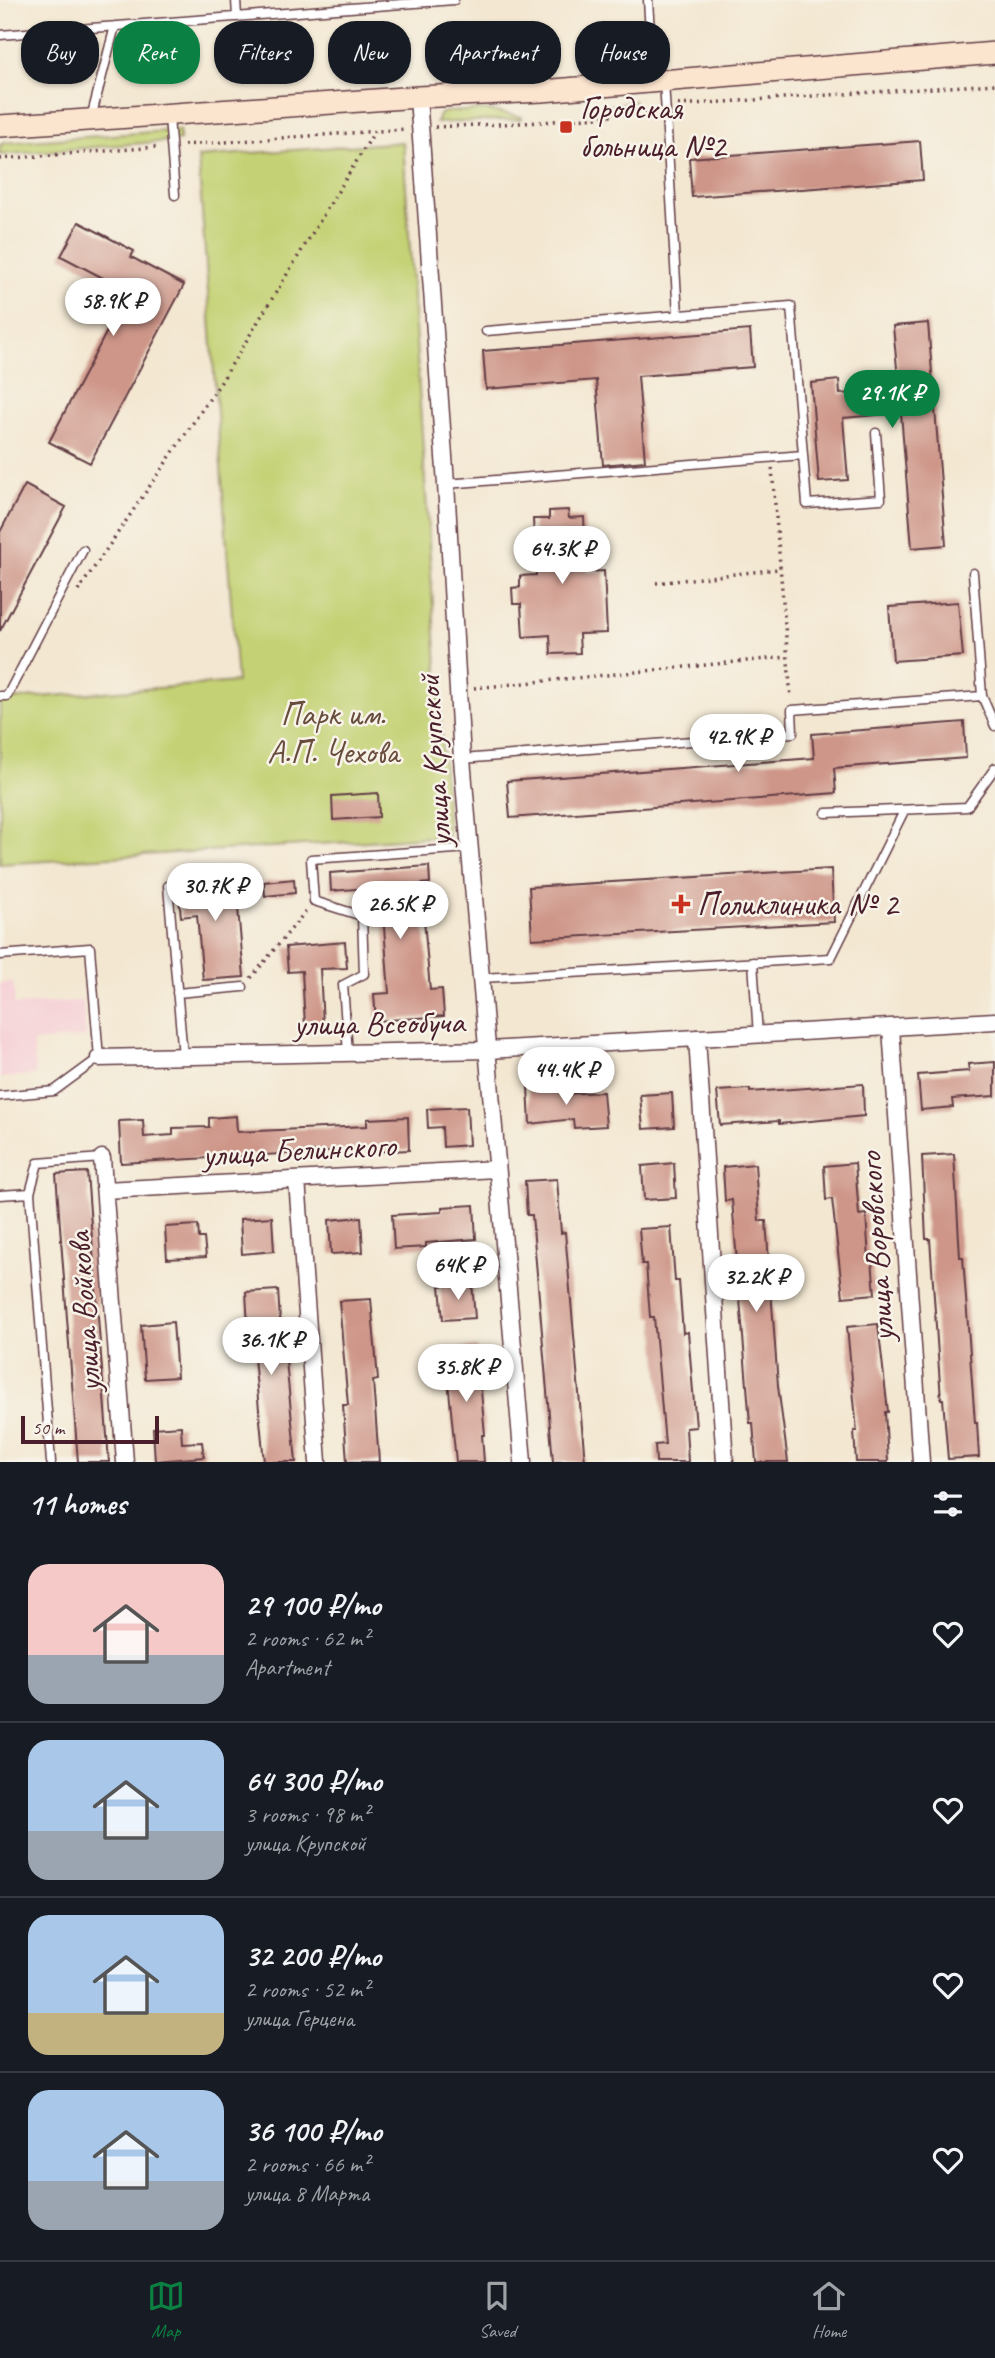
<!DOCTYPE html>
<html lang="en">
<head>
<meta charset="utf-8">
<style>
	:root { --surface:#171b24; --page:#242831; --text:#f1f3f6; --muted:#9ea1a6; --line:#363941; --accent:#0b8043 }
	body { margin:0; font-family:Caveat,sans-serif; background:var(--page); color:var(--text); height:100vh; display:flex; flex-direction:column; font-size:26px; white-space:nowrap }
	* { box-sizing:border-box; margin:0 }
	p { font-size:23px; color:var(--muted) }
	.icon { flex:none; width:38px; height:38px; fill:none; stroke:currentColor; stroke-width:2; stroke-linecap:round; stroke-linejoin:round }
	.map { position:relative; height:1462px; overflow:hidden }
	.side { display:flex; flex-direction:column; background:var(--surface); flex:1 }
	.side>* { flex:none }
	.banner { position:absolute; left:21px; top:21px; width:954px; height:63px; display:flex; gap:14px }
	.scale { position:absolute; left:21px; bottom:18px; width:138px; box-sizing:border-box; padding-left:7px; border:4px solid #4a1f2b; border-top:0; font-size:19px; line-height:24px; white-space:nowrap; color:#4a1f2b; -webkit-text-stroke:5px #f7f3e8; paint-order:stroke }
	.price { position:absolute; translate:-50% -60px; padding:0 16px; border-radius:24px; background:#fff; color:#222; font-size:23px; line-height:46px; filter:drop-shadow(0 2px 4px #0008) }
	.price::after { content:''; position:absolute; left:50%; top:42px; width:21px; height:16px; margin-left:-10px; background:inherit; clip-path:polygon(0 0,100% 0,50% 100%) }
	.price.active { background:var(--accent); color:#fff }
	ul { padding:0; list-style:none }
	li { display:flex; align-items:center; gap:21px; height:175px; padding:0 28px }
	li+li { border-top:2px solid var(--line) }
	li span { display:grid; place-items:center; flex:none; width:196px; height:140px; border-radius:21px; color:#555 }
	li>.icon { margin-inline-start:auto }
	span .icon { width:84px; height:84px; fill:#fffc; stroke-width:1 }
	li b { font-size:30px }
	h2 { display:flex; justify-content:space-between; align-items:center; height:84px; padding:0 28px; font-size:30px }
	.tag { padding:0 24px; border-radius:28px; background:var(--surface); box-shadow:0 2px 5px #0004; font-size:24px; line-height:63px }
	.tag.active { background:var(--accent); color:#fff }
	.menu { display:flex; justify-content:space-around; align-items:center; height:98px; border-top:2px solid var(--line); background:var(--surface); font-size:19px; color:var(--muted) }
	.menu a { display:grid; justify-items:center; gap:4px }
	.menu .active { color:var(--accent) }
	.map>svg:first-child { display:block }
	.built { fill:#f6cfd6 }
	.green { fill:#c4d274; stroke:#877850; stroke-width:2 }
	.building { fill:#ce9689 }
	.lines { fill:none; stroke-linecap:round; stroke-linejoin:round }
	.lane-casing { stroke:#633d44; stroke-width:11 }
	.street-casing { stroke:#633d44; stroke-width:19 }
	.secondary-casing { stroke:#633d44; stroke-width:24 }
	.path { stroke:#633d44; stroke-width:3.5; stroke-dasharray:2 5; stroke-linecap:butt }
	.lane { stroke:#fff; stroke-width:8 }
	.street { stroke:#fff; stroke-width:16 }
	.secondary { stroke:#fce5cf; stroke-width:21 }
	.poi-dot { fill:#c8321e; stroke:#f7f3e8; stroke-width:2.5 }
	.labels { text-anchor:middle; dominant-baseline:central; stroke-width:5; stroke-linejoin:round; paint-order:stroke }
	.poi-label { font-size:33px; fill:#4a1f2b; stroke:#f7f3e8; text-anchor:start }
	.park-label { font-size:33px; fill:#684c3d; stroke:#f7f3e8 }
	.street-label { font-size:33px; fill:#4a1f2b; stroke:#f7f3e8 }
</style>
</head>
<body>
<div class="map">
<svg width="995" height="1462" viewBox="0 0 995 1462">
	<rect width="100%" height="100%" fill="#f7f3e8"/>
	<filter id="ink" filterUnits="userSpaceOnUse"><feTurbulence type="fractalNoise" baseFrequency=".0143" numOctaves="2"/><feDisplacementMap in="SourceGraphic" scale="14" xChannelSelector="R" yChannelSelector="G"/><feConvolveMatrix kernelMatrix="1 2 1 2 8 2 1 2 1" color-interpolation-filters="sRGB"/></filter>
	<filter id="wash" filterUnits="userSpaceOnUse"><feTurbulence type="fractalNoise" baseFrequency=".00686" numOctaves="4" result="noise"/><feDisplacementMap in="SourceGraphic" scale="28" xChannelSelector="R" yChannelSelector="G"/><feGaussianBlur stdDeviation="1.57" result="paint"/><feColorMatrix in="noise" values="0 0 0 0 0 0 0 0 0 0 0 0 0 0 0 0 0 1.4 0 .05"/><feComposite in="paint" operator="in"/></filter>
	<g filter="url(#wash)">
		<rect width="100%" height="100%" fill="#f3e7d1"/>
		<path class="built" d="M 13,982 L 15,1005 L 83,1001 L 86,1037 L 33,1042 L 36,1075 L 0,1078 L 0,983 Z"/>
		<path class="green" d="M 634,101 L 635,109 L 588,114 L 587,110 Z
			M 486,110 L 522,117 L 522,119 L 436,123 L 439,115 L 445,112 Z
			M 179,130 L 180,140 L 0,155 L 0,145 L 4,143 Z
			M 403,142 L 448,836 L 0,864 L 0,700 L 237,682 L 198,157 Z"/>
		<g id="blocks">
			<path class="building" d="M 920,141 L 923,180 L 692,197 L 689,158 Z
				M 79,222 L 134,251 L 131,257 L 184,285 L 90,463 L 49,442 L 128,291 L 61,256 Z
				M 928,323 L 946,545 L 912,548 L 901,413 L 843,418 L 848,480 L 819,482 L 811,383 L 839,380 L 840,394 L 899,389 L 893,326 Z
				M 750,330 L 753,367 L 638,376 L 645,461 L 603,465 L 596,380 L 486,389 L 483,351 Z
				M 25,485 L 66,507 L 0,631 L 0,532 Z
				M 568,510 L 569,518 L 584,517 L 587,572 L 604,571 L 607,633 L 579,634 L 580,653 L 551,654 L 550,635 L 523,637 L 521,604 L 513,604 L 512,588 L 520,587 L 520,576 L 536,575 L 533,519 L 549,519 L 549,511 Z
				M 958,602 L 963,656 L 893,661 L 889,607 Z
				M 964,722 L 966,758 L 834,768 L 836,793 L 510,818 L 507,781 L 814,758 L 812,734 Z
				M 378,793 L 379,817 L 333,820 L 332,796 Z
				M 429,866 L 430,883 L 421,884 L 430,990 L 442,989 L 444,1016 L 376,1021 L 374,994 L 389,993 L 381,887 L 331,891 L 330,873 Z
				M 831,869 L 834,922 L 532,939 L 529,887 Z
				M 235,874 L 244,977 L 203,980 L 197,915 L 181,917 L 177,879 Z
				M 294,879 L 295,893 L 265,896 L 264,882 Z
				M 345,942 L 347,968 L 320,969 L 323,1024 L 305,1025 L 302,971 L 288,972 L 286,947 Z
				M 995,1062 L 995,1096 L 952,1099 L 953,1107 L 921,1110 L 918,1075 L 969,1071 L 968,1064 Z
				M 863,1084 L 864,1116 L 779,1124 L 779,1121 L 720,1125 L 717,1091 L 750,1089 L 750,1092 Z
				M 528,1087 L 564,1087 L 565,1094 L 603,1092 L 606,1126 L 574,1128 L 573,1119 L 530,1124 Z
				M 672,1093 L 674,1127 L 643,1129 L 640,1095 Z
				M 467,1107 L 469,1145 L 443,1147 L 442,1127 L 428,1128 L 427,1109 Z
				M 236,1116 L 237,1132 L 367,1126 L 367,1119 L 408,1117 L 409,1150 L 368,1152 L 368,1149 L 121,1163 L 119,1121 L 143,1120 L 144,1137 L 173,1135 L 173,1128 L 209,1127 L 209,1118 Z
				M 954,1154 L 960,1257 L 963,1257 L 975,1423 L 977,1423 L 979,1457 L 948,1459 L 943,1399 L 941,1399 L 930,1239 L 926,1239 L 922,1156 Z
				M 674,1163 L 676,1198 L 644,1200 L 642,1166 Z
				M 855,1163 L 859,1215 L 866,1214 L 869,1260 L 872,1260 L 875,1294 L 843,1297 L 832,1199 L 826,1200 L 824,1166 Z
				M 755,1164 L 759,1221 L 766,1221 L 778,1386 L 788,1462 L 756,1462 L 753,1423 L 750,1423 L 732,1200 L 725,1201 L 723,1167 Z
				M 87,1172 L 109,1462 L 78,1462 L 56,1174 Z
				M 557,1179 L 561,1233 L 565,1232 L 585,1462 L 553,1462 L 532,1215 L 527,1215 L 525,1181 Z
				M 474,1205 L 476,1239 L 426,1243 L 426,1247 L 394,1249 L 392,1215 L 442,1212 L 442,1207 Z
				M 272,1217 L 274,1251 L 242,1254 L 240,1219 Z
				M 361,1217 L 363,1252 L 331,1254 L 329,1220 Z
				M 198,1225 L 199,1238 L 204,1238 L 206,1257 L 167,1259 L 165,1227 Z
				M 671,1227 L 675,1281 L 679,1281 L 683,1333 L 688,1332 L 696,1427 L 686,1428 L 688,1462 L 656,1462 L 655,1445 L 665,1444 L 654,1317 L 650,1317 L 646,1264 L 642,1264 L 639,1229 Z
				M 472,1283 L 475,1318 L 443,1320 L 440,1286 Z
				M 278,1290 L 282,1351 L 285,1351 L 296,1462 L 264,1462 L 251,1326 L 248,1327 L 246,1292 Z
				M 371,1299 L 378,1380 L 373,1381 L 379,1462 L 347,1462 L 343,1405 L 348,1405 L 339,1301 Z
				M 173,1322 L 177,1377 L 145,1379 L 141,1325 Z
				M 878,1324 L 888,1412 L 885,1412 L 888,1462 L 856,1462 L 854,1431 L 857,1431 L 847,1327 Z
				M 477,1347 L 485,1435 L 482,1435 L 484,1462 L 456,1462 L 445,1349 Z
				M 181,1426 L 182,1443 L 202,1442 L 204,1457 L 155,1461 L 153,1428 Z"/>
		</g>
	</g>
	<g filter="url(#ink)">
		<use href="#blocks" fill-opacity="0" stroke="#633d44" stroke-width="2"/>
		<g class="lines">
			<defs>
				<path id="lane" d="M 236,0 L 237,17
					M 648,0 L 653,81
					M 0,35 L 454,0
					M 664,81 L 678,315
					M 169,117 L 175,195
					M 91,118 L 115,26
					M 486,331 L 791,306 L 807,504 L 881,499 L 876,433
					M 446,484 L 803,455
					M 973,573 L 982,696
					M 0,696 L 7,696 L 83,550
					M 462,759 L 793,733 L 792,710 L 982,696 L 995,726
					M 826,813 L 967,807 L 995,768
					M 168,886 L 183,1056
					M 0,955 L 90,948 L 99,1058 L 54,1091 L 0,1096
					M 753,962 L 758,1035
					M 481,978 L 831,958 L 904,811
					M 177,993 L 243,987
					M 348,1053 L 343,985 L 364,974 L 362,916 L 314,901 L 311,859 L 470,848
					M 30,1193 L 38,1163 L 102,1158
					M 0,1195 L 30,1193 L 51,1462"/>
				<path id="street" d="M 418,97 L 446,484 L 462,759 L 523,1462
					M 891,1028 L 921,1462
					M 697,1038 L 725,1462
					M 99,1058 L 488,1050 L 995,1021
					M 102,1158 L 125,1462
					M 297,1180 L 318,1462
					M 105,1190 L 496,1169"/>
				<path id="secondary" d="M 0,126 L 418,97 L 542,91 L 995,53"/>
			</defs>
			<use href="#lane" class="lane-casing"/>
			<use href="#street" class="street-casing"/>
			<use href="#secondary" class="secondary-casing"/>
			<path class="path" d="M 678,105 L 995,84
				M 435,127 L 542,122 L 654,112
				M 184,145 L 406,129
				M 0,159 L 158,147
				M 772,468 L 791,698
				M 656,583 L 779,569
				M 78,591 L 221,382 L 375,131
				M 474,688 L 787,657
				M 251,978 L 306,911"/>
			<use href="#lane" class="lane"/>
			<use href="#street" class="street"/>
			<use href="#secondary" class="secondary"/>
		</g>
	</g>
	<g class="poi-dot">
		<rect x="559" y="120" width="14" height="14" rx="3.5"/>
		<path d="M677.5 893.5h7v7h7v7h-7v7h-7v-7h-7v-7h7z"/>
	</g>
	<g class="labels">
		<g class="poi-label">
			<text x="580" y="108">Городская<tspan x="580" dy="38">больница №2</tspan></text>
			<text x="697" y="904">Поликлиника № 2</text>
		</g>
		<g class="park-label">
			<text x="333" y="714">Парк им.<tspan x="333" dy="38">А.П. Чехова</tspan></text>
		</g>
		<g class="street-label">
			<text transform="translate(434 761) rotate(-94)">улица Крупской</text>
			<text transform="translate(379 1023) rotate(-1)">улица Всеобуча</text>
			<text transform="translate(299 1150) rotate(-3)">улица Белинского</text>
			<text transform="translate(876 1247) rotate(-94)">улица Воровского</text>
			<text transform="translate(84 1312) rotate(-94)">улица Войкова</text>
		</g>
	</g>
</svg>
<div class="scale">50 m</div>
<b class="price" style="left:113px;top:338px">58.9K ₽</b>
<b class="price active" style="left:892px;top:430px">29.1K ₽</b>
<b class="price" style="left:562px;top:586px">64.3K ₽</b>
<b class="price" style="left:738px;top:774px">42.9K ₽</b>
<b class="price" style="left:215px;top:923px">30.7K ₽</b>
<b class="price" style="left:400px;top:941px">26.5K ₽</b>
<b class="price" style="left:566px;top:1107px">44.4K ₽</b>
<b class="price" style="left:458px;top:1302px">64K ₽</b>
<b class="price" style="left:756px;top:1314px">32.2K ₽</b>
<b class="price" style="left:271px;top:1377px">36.1K ₽</b>
<b class="price" style="left:466px;top:1404px">35.8K ₽</b>
<div class="banner">
<a class="tag">Buy</a>
<a class="tag active">Rent</a>
<a class="tag">Filters</a>
<a class="tag">New</a>
<a class="tag">Apartment</a>
<a class="tag">House</a>
</div>
</div>
<section class="side">
<h2>11 homes<svg class="icon" aria-label="filters" viewBox="0 0 24 24"><path d="M4 7h16M4 17h16"/><circle cx="9" cy="7" r="2"/><circle cx="15" cy="17" r="2"/></svg></h2>
<ul>
<li><span style="background:linear-gradient(#f6c9c9 65%,#9aa5b1 0)"><svg class="icon" aria-label="home" viewBox="0 0 24 24"><path d="M3 11l9-7 9 7M6 9v11h12V9"/></svg></span><div><b>29 100 ₽/mo</b><p>2 rooms · 62 m²</p><p>Apartment</p></div><svg class="icon" aria-label="heart" viewBox="0 0 24 24"><path d="M12 20l-8-8c-3-5 5-10 8-4 3-6 11-1 8 4z"/></svg></li>
<li><span style="background:linear-gradient(#a9c7e8 65%,#9aa5b1 0)"><svg class="icon" aria-label="home" viewBox="0 0 24 24"><path d="M3 11l9-7 9 7M6 9v11h12V9"/></svg></span><div><b>64 300 ₽/mo</b><p>3 rooms · 98 m²</p><p>улица Крупской</p></div><svg class="icon" aria-label="heart" viewBox="0 0 24 24"><path d="M12 20l-8-8c-3-5 5-10 8-4 3-6 11-1 8 4z"/></svg></li>
<li><span style="background:linear-gradient(#a9c7e8 70%,#c2b280 0)"><svg class="icon" aria-label="home" viewBox="0 0 24 24"><path d="M3 11l9-7 9 7M6 9v11h12V9"/></svg></span><div><b>32 200 ₽/mo</b><p>2 rooms · 52 m²</p><p>улица Герцена</p></div><svg class="icon" aria-label="heart" viewBox="0 0 24 24"><path d="M12 20l-8-8c-3-5 5-10 8-4 3-6 11-1 8 4z"/></svg></li>
<li><span style="background:linear-gradient(#a9c7e8 65%,#9aa5b1 0)"><svg class="icon" aria-label="home" viewBox="0 0 24 24"><path d="M3 11l9-7 9 7M6 9v11h12V9"/></svg></span><div><b>36 100 ₽/mo</b><p>2 rooms · 66 m²</p><p>улица 8 Марта</p></div><svg class="icon" aria-label="heart" viewBox="0 0 24 24"><path d="M12 20l-8-8c-3-5 5-10 8-4 3-6 11-1 8 4z"/></svg></li>
</ul>
</section>
<nav class="menu">
<a class="active"><svg class="icon" aria-label="map" viewBox="0 0 24 24"><path d="M3 6l6-2 6 2 6-2v14l-6 2-6-2-6 2zM9 4v14M15 6v14"/></svg>Map</a>
<a><svg class="icon" aria-label="saved" viewBox="0 0 24 24"><path d="M7 4h10v16l-5-4-5 4z"/></svg>Saved</a>
<a><svg class="icon" aria-label="home" viewBox="0 0 24 24"><path d="M3 11l9-7 9 7M6 9v11h12V9"/></svg>Home</a>
</nav>
</body>
</html>
